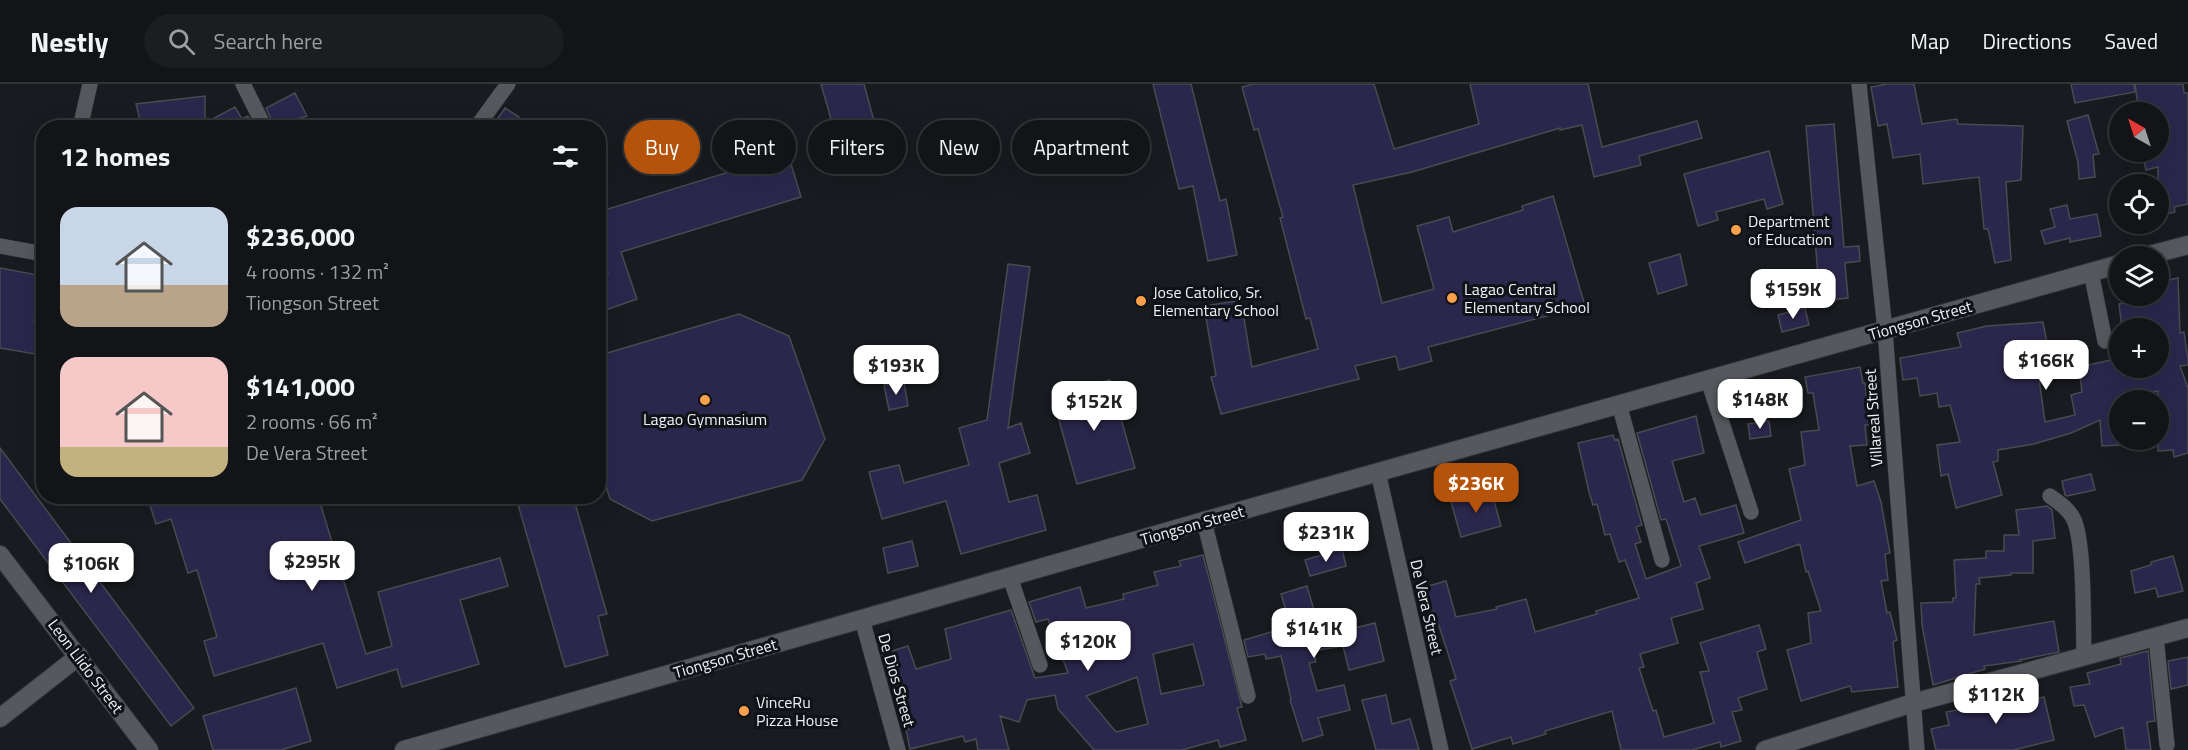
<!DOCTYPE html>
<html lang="en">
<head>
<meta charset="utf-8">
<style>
	:root { --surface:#121417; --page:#1b1d20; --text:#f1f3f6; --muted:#9c9ea1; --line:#313336; --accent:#b45309 }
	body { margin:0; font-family:"Titillium Web",sans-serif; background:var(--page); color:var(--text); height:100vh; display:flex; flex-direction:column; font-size:22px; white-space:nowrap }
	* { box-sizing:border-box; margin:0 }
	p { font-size:20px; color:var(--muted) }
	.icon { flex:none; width:33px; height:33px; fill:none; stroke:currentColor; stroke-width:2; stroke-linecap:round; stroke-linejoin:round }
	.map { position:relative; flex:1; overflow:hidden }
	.panel { position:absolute; left:36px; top:36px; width:570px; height:384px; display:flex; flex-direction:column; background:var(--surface); border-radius:24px; box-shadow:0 6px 24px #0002,0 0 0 2px var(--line) }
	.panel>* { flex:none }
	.banner { position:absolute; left:624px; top:36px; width:570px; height:54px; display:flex; gap:12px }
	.needle { width:39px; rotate:321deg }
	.buttons { position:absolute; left:2109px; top:18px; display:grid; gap:12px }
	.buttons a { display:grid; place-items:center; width:60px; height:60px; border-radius:50%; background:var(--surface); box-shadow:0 6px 24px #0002,0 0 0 2px var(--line); font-size:30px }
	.price { position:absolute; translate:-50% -51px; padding:0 14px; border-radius:12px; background:#fff; color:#222; font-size:20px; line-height:39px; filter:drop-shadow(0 2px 3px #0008) }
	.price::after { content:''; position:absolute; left:50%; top:36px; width:18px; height:14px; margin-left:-9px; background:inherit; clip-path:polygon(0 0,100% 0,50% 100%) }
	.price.active { background:var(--accent); color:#fff }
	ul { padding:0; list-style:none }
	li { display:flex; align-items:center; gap:18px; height:150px; padding:0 24px }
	li span { display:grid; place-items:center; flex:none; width:168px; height:120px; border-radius:18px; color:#555 }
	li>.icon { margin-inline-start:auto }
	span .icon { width:72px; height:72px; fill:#fffc; stroke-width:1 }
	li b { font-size:26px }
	h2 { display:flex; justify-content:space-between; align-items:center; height:72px; padding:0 24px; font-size:26px }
	.chip { padding:0 21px; border-radius:27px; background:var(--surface); box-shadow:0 6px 24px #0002,0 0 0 2px var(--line); font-size:21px; line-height:54px }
	.chip.active { background:var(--accent); color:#fff }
	header { display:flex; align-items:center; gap:36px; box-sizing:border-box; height:84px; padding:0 30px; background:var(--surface); border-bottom:2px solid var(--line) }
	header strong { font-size:28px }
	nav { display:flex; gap:33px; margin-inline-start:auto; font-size:21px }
	.search { width:420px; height:54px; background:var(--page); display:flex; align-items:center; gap:15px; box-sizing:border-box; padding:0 21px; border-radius:33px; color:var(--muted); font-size:22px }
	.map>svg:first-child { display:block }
	.building { fill:#2b274c; stroke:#4a4a50; stroke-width:1.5; fill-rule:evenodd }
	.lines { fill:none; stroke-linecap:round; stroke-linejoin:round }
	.street-casing { stroke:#333538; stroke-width:16 }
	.secondary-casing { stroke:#333538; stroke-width:20 }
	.street { stroke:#55595e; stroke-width:15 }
	.secondary { stroke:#55595e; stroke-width:18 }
	.poi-dot { fill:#f8a04b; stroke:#0f1216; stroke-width:2 }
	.labels { text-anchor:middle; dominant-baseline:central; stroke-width:6; stroke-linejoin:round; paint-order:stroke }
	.poi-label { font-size:16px; fill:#eef1f4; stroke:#0f1216; text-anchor:start }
	.street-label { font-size:16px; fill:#eef1f4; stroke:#0f1216 }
</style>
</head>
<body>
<header>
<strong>Nestly</strong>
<div class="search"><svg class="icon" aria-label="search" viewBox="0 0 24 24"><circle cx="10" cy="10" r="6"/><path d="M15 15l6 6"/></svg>Search here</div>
<nav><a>Map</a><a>Directions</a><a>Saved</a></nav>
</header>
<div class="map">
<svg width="2188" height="666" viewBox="0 0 2188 666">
	<rect width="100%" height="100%" fill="#181b1f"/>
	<path class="building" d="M 821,0 L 864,0 L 877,48 L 838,60 Z
		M 1153,0 L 1191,0 L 1220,117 L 1226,115 L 1237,171 L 1208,177 L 1193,102 L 1179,105 Z
		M 1253,0 L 1374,0 L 1394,65 L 1479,40 L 1470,0 L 1588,0 L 1602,63 L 1697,37 L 1702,54 L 1639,72 L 1641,81 L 1594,93 L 1582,41 L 1560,46 L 1560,44 L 1412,88 L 1353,101 L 1382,219 L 1434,205 L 1417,142 L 1449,133 L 1453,148 L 1523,126 L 1522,122 L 1553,112 L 1585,222 L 1428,263 L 1432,277 L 1399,286 L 1396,272 L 1355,282 L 1359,295 L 1221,330 L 1211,293 L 1216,292 L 1204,222 L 1241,216 L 1252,283 L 1318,265 L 1310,234 L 1306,235 L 1280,134 L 1283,133 L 1258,45 L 1254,46 L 1242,3 Z
		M 1887,0 L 1914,0 L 1922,40 L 1957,35 L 1958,40 L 2023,42 L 2021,96 L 2006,98 L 2011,176 L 1995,179 L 1988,145 L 1984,145 L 1979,93 L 1923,100 L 1920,70 L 1893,74 L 1887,40 L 1878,42 L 1871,3 Z
		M 2071,0 L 2134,0 L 2135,8 L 2075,19 Z
		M 2135,0 L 2183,0 L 2184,9 L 2188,9 L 2188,120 L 2174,123 L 2175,128 L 2162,131 L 2158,117 L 2158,83 L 2146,86 L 2142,68 L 2158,68 L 2158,28 L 2139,28 Z
		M 295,9 L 307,32 L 297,35 L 301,44 L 275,44 L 266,24 Z
		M 205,12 L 205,39 L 235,23 L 242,35 L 248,32 L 254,44 L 142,44 L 136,20 Z
		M 505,24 L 519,33 L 512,44 L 491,44 Z
		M 2088,31 L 2099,70 L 2093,71 L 2095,93 L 2079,95 L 2078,78 L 2067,37 Z
		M 1834,40 L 1844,163 L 1859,162 L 1860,177 L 1845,179 L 1848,214 L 1820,217 L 1806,42 Z
		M 1769,67 L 1783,120 L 1767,125 L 1764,115 L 1716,128 L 1718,136 L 1698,142 L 1684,90 Z
		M 788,70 L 801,113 L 621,168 L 637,215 L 603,227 L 598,214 L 598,192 L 608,189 L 598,158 L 598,128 Z
		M 2067,121 L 2070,135 L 2097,130 L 2101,152 L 2070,158 L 2070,154 L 2045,160 L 2041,147 L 2055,143 L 2050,125 Z
		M 1680,170 L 1687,201 L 1658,210 L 1649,179 Z
		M 1008,180 L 1030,183 L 1008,344 L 1021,339 L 1030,369 L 999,379 L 1009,418 L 1037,411 L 1046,446 L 961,470 L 946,417 L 882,435 L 869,388 L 899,381 L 904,399 L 969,381 L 959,344 L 987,336 Z
		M 0,184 L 43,192 L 34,237 L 41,238 L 35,270 L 0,264 Z
		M 2178,194 L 2180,249 L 2184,248 L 2188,276 L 2188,281 L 2180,282 L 2188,304 L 2188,369 L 2174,373 L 2173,366 L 2158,367 L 2158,307 L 2118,315 L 2120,323 L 2120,361 L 2102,362 L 2100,336 L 2071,349 L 2034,360 L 1998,366 L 1998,377 L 1993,378 L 2002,411 L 1956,424 L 1948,390 L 1941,392 L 1937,361 L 1960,358 L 1950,321 L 1939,323 L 1937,309 L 1920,312 L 1917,294 L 1903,296 L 1900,274 L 1961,263 L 1957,249 L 1987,242 L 2043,238 L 2049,269 L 2081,262 L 2085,276 L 2038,287 L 2045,338 L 2075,331 L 2071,311 L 2082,308 L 2079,283 L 2120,274 L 2120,284 L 2158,284 L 2158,244 L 2122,244 L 2119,220 L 2160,213 L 2158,198 Z
		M 1805,224 L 1809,241 L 1782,248 L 1778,231 Z
		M 739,230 L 789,252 L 825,355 L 802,396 L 652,437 L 610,415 L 598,377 L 598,278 L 604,270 Z
		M 1860,283 L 1863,299 L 1865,299 L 1867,319 L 1878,320 L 1878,341 L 1865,341 L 1867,361 L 1850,362 L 1857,402 L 1874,397 L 1881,418 L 1890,469 L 1885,470 L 1888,496 L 1881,497 L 1887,529 L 1890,528 L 1897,556 L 1893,558 L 1898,603 L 1852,608 L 1850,602 L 1801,617 L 1787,566 L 1811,559 L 1808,529 L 1821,527 L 1808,487 L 1806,488 L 1800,460 L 1745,479 L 1738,458 L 1801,436 L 1789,385 L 1805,381 L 1801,348 L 1819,346 L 1813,309 L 1808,309 L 1805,293 Z
		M 1110,296 L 1135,384 L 1077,400 L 1052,312 Z
		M 904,298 L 908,322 L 889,326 L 884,301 Z
		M 1696,332 L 1704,369 L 1672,377 L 1684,418 L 1695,414 L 1701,431 L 1736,421 L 1744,449 L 1699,462 L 1710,494 L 1696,499 L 1703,525 L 1671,534 L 1678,559 L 1640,570 L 1644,583 L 1639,584 L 1653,627 L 1656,626 L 1664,653 L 1714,639 L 1700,588 L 1709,587 L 1700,559 L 1759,541 L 1766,565 L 1757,568 L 1767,605 L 1738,614 L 1742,626 L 1732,628 L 1741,657 L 1721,663 L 1720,658 L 1692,666 L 1621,666 L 1612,627 L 1545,647 L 1546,650 L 1513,660 L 1511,653 L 1472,665 L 1450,597 L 1456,595 L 1446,563 L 1434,527 L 1428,528 L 1421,504 L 1446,497 L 1456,533 L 1497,525 L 1496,523 L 1526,515 L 1535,548 L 1597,530 L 1596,527 L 1639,514 L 1625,476 L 1619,478 L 1610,450 L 1605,451 L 1597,420 L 1593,421 L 1589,408 L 1578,359 L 1613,351 L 1615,356 L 1618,355 L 1642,441 L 1636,443 L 1641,458 L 1635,460 L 1646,495 L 1681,482 L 1666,435 L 1661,436 L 1637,349 Z
		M 1769,337 L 1771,352 L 1750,355 L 1748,340 Z
		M 0,364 L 194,624 L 171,642 L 0,415 Z
		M 2091,390 L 2095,406 L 2067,412 L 2065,411 L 2062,397 Z
		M 1491,406 L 1501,442 L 1461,453 L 1451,418 Z
		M 147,412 L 318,412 L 366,570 L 392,562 L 378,508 L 500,474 L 508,502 L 460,516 L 479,580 L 402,603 L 397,585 L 337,604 L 323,559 L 214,592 L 204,557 L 217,553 L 197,486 L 188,489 L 171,435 L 156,440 Z
		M 534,412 L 573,412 L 607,530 L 598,532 L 608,571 L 565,583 L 517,417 Z
		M 2047,422 L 2052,426 L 2055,454 L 2033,457 L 2033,489 L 2011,489 L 2011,491 L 1979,494 L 1980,500 L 1976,500 L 1974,551 L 2054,537 L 2059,568 L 2020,576 L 2021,577 L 1984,582 L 1985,585 L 1933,601 L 1922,541 L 1921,519 L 1953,518 L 1953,514 L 1956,514 L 1954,476 L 1986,474 L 1986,467 L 2004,467 L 2004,451 L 2019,451 L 2016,426 Z
		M 912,457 L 918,482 L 888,489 L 883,464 Z
		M 1342,465 L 1346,482 L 1310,492 L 1305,476 Z
		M 1203,471 L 1242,623 L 1237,624 L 1246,656 L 1220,663 L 1218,656 L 1182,666 L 1094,666 L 1058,625 L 1055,611 L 1027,616 L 1019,638 L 1000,632 L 1009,666 L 978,666 L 976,655 L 965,658 L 963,652 L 910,665 L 906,646 L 909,645 L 896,595 L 889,597 L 882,570 L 908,562 L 916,585 L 951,575 L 945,545 L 1011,526 L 1035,594 L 1068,589 L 1048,535 L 1036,538 L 1029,518 L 1080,503 L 1086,524 L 1124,515 L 1123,510 L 1158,501 L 1154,488 L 1181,482 L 1179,477 ZM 1193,560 L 1204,601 L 1161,610 L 1153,570 ZM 1137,593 L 1148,640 L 1116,648 L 1086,612 Z
		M 2173,472 L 2183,507 L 2158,513 L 2156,504 L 2135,509 L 2131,487 L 2151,481 L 2151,478 Z
		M 1307,502 L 1320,547 L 1338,544 L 1339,548 L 1375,539 L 1384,577 L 1349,586 L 1343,562 L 1313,567 L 1316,578 L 1309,579 L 1317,607 L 1344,601 L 1350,626 L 1318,634 L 1323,651 L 1303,657 L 1290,616 L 1291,615 L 1281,572 L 1266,575 L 1265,570 L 1248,573 L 1244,556 L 1278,546 L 1277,542 L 1290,539 L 1281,510 Z
		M 2148,567 L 2155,637 L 2147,638 L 2151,666 L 2126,666 L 2123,643 L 2095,653 L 2084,621 L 2074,622 L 2070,603 L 2090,600 L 2087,589 L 2121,580 L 2120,574 Z
		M 2188,573 L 2188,601 L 2171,605 L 2168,577 Z
		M 296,604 L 311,657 L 281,666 L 213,666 L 203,632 Z
		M 2021,606 L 2024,618 L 2044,613 L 2054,656 L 2014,666 L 1936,666 L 1931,645 L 1949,641 L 1946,628 L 1963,625 L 1962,622 Z
		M 1386,611 L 1392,640 L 1410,635 L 1419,666 L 1376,666 L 1362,616 Z"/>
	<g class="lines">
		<defs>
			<path id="street" d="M 243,0 L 265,44
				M 1859,0 L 1885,246 L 1917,666
				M 80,44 L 90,0
				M 476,44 L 508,0
				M 0,162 L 44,170
				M 2091,188 L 2105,257
				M 1708,296 L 1751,428
				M 1619,320 L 1662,476
				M 1378,388 L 1441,666
				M 2050,412 C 2059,419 2068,424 2073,434 C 2085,455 2083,543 2084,572
				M 1204,437 L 1248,612
				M 1010,493 L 1040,581
				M 862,535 L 898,666
				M 2156,553 L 2167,661"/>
			<path id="secondary" d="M 2146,172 L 2188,161
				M 0,471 L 149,666
				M 0,634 L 79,572
				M 404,666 L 1204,437 L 2120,180
				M 1765,666 L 1913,619 L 2188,544"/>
		</defs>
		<use href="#street" class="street-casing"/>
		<use href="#secondary" class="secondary-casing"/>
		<use href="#street" class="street"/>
		<use href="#secondary" class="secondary"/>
	</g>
	<g class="poi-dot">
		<circle cx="1736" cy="146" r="6"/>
		<circle cx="1452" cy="214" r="6"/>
		<circle cx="1141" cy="217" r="6"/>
		<circle cx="705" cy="316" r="6"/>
		<circle cx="744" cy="627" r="6"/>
	</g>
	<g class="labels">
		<g class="poi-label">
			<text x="1748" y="137">Department<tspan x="1748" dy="18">of Education</tspan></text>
			<text x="1464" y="205">Lagao Central<tspan x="1464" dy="18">Elementary School</tspan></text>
			<text x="1153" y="208">Jose Catolico, Sr.<tspan x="1153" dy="18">Elementary School</tspan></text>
			<text x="705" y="335" text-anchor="middle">Lagao Gymnasium</text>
			<text x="756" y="618">VinceRu<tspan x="756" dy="18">Pizza House</tspan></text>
		</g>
		<g class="street-label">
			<text transform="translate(1920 236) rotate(-16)">Tiongson Street</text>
			<text transform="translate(1873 334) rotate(-94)">Villareal Street</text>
			<text transform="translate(1192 441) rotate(-16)">Tiongson Street</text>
			<text transform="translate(1427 523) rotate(77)">De Vera Street</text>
			<text transform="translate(725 574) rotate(-16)">Tiongson Street</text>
			<text transform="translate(86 582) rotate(53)">Leon Llido Street</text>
			<text transform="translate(897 596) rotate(74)">De Dios Street</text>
		</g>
	</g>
</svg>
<div class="buttons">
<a><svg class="needle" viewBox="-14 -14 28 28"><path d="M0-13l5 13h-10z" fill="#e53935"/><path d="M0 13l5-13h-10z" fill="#9c9ea1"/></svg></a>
<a><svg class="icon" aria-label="locate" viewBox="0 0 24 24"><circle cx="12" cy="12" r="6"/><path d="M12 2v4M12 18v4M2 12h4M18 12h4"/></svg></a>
<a><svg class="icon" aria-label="layers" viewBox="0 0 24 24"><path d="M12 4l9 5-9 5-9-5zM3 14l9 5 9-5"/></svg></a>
<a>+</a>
<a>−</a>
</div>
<b class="price" style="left:1793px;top:236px">$159K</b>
<b class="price" style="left:2046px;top:307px">$166K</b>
<b class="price" style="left:896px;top:312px">$193K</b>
<b class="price" style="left:1760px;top:346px">$148K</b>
<b class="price" style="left:1094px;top:348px">$152K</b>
<b class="price active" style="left:1476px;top:430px">$236K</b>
<b class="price" style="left:1326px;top:479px">$231K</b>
<b class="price" style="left:312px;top:508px">$295K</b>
<b class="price" style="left:91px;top:510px">$106K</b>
<b class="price" style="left:1314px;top:575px">$141K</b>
<b class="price" style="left:1088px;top:588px">$120K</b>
<b class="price" style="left:1996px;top:641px">$112K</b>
<div class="banner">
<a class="chip active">Buy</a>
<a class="chip">Rent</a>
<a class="chip">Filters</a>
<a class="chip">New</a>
<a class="chip">Apartment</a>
</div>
<section class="panel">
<h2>12 homes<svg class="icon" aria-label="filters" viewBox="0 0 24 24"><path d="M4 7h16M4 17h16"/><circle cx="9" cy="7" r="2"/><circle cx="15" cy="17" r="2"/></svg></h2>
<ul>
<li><span style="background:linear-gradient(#c9d6e8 65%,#b9a48a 0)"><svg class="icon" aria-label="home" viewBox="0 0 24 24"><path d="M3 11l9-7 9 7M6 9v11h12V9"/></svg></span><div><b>$236,000</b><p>4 rooms · 132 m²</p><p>Tiongson Street</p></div></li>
<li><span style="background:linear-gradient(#f6c9c9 75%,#c2b280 0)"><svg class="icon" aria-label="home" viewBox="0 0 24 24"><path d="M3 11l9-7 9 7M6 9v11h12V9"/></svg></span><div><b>$141,000</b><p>2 rooms · 66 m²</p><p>De Vera Street</p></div></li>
</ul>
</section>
</div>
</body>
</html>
